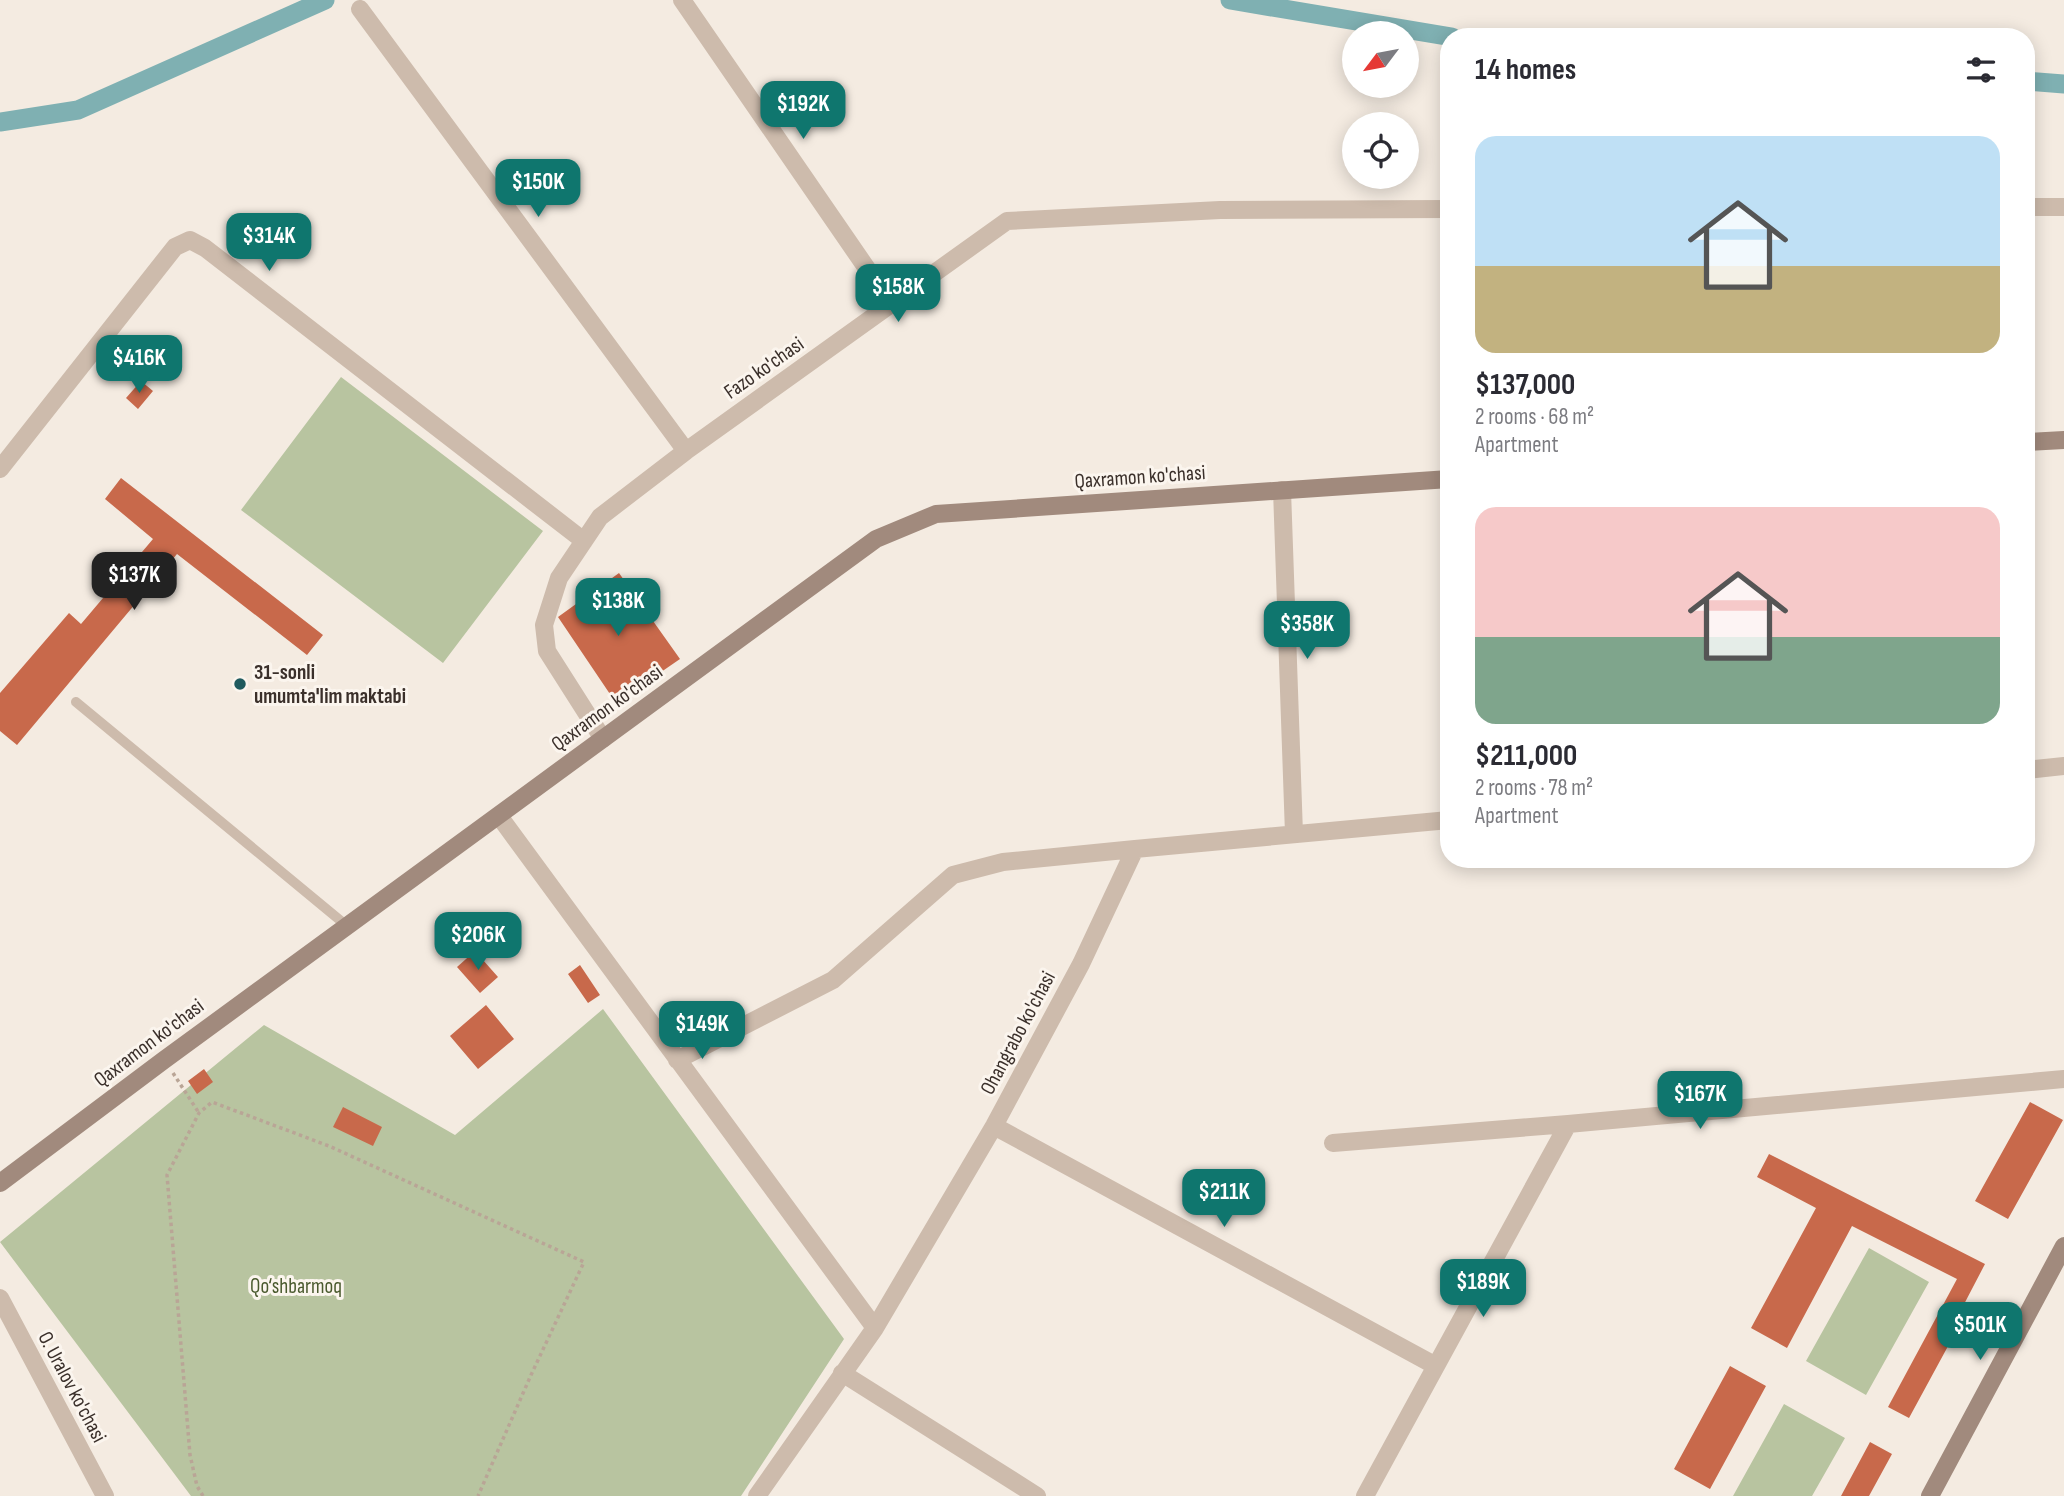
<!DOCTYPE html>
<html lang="en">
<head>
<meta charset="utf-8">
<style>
	:root { --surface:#fff; --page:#f2f2f3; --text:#2b2b33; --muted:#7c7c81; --accent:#0f766e }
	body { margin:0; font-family:"Sofia Sans Condensed",sans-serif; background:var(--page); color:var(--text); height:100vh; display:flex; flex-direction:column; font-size:26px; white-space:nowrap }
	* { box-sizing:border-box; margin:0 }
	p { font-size:23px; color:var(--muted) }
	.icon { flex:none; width:38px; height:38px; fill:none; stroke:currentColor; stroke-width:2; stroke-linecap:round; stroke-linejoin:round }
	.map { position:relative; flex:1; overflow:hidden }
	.panel { position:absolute; left:1440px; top:28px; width:595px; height:840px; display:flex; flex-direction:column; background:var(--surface); border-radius:28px; box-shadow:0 4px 18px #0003 }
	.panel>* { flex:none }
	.needle { width:46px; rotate:238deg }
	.tools { position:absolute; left:1342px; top:21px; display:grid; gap:14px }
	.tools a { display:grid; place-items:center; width:77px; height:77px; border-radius:50%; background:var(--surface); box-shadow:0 4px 18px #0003; font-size:35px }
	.price { position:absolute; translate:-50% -60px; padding:0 16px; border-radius:14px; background:var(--accent); color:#fff; font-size:23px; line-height:46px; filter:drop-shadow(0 2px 4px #0008) }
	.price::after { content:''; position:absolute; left:50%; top:42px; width:21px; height:16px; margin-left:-10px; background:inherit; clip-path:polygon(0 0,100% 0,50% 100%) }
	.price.on { background:#222; color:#fff }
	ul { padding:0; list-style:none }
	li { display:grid; align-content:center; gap:14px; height:371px; padding:0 35px }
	li span { display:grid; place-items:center; height:217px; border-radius:21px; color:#555 }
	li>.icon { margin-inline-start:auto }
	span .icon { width:126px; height:126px; fill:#fffc; stroke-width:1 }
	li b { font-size:30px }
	h2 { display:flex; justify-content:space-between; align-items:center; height:84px; padding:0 35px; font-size:30px }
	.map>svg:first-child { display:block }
	.green { fill:#b8c4a0 }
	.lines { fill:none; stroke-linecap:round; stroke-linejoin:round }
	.canal { stroke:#7fb0b2; stroke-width:19 }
	.building { fill:#c8694b }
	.path { stroke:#b9a596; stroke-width:3.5; stroke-dasharray:3.5 3.5; stroke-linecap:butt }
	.lane { stroke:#cdbbac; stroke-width:10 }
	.street { stroke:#cdbbac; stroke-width:18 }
	.secondary { stroke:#a18a7d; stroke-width:18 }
	.poi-dot { fill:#1f5a5e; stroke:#fbf5ee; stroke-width:2.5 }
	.labels { text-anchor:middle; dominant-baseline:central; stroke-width:6; stroke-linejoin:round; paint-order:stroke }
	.street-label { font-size:21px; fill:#3b302b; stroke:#fbf5ee }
	.poi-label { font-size:21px; font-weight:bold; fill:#3b302b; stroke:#fbf5ee; text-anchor:start }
	.park-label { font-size:21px; fill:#4a5a2e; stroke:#fbf5ee }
</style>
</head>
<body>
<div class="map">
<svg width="2064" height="1496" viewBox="0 0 2064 1496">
	<rect width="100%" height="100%" fill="#f4ebe1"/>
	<path class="green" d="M 341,377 L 543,531 L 443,663 L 241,510 Z
		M 603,1009 L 844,1339 L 741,1496 L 191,1496 L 0,1242 L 264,1025 L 455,1135 Z
		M 1869,1248 L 1929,1282 L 1866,1395 L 1806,1361 Z
		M 1784,1404 L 1845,1438 L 1812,1496 L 1733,1496 Z"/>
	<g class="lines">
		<path class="canal" d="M 1230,0 L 1452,37
			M 2026,81 L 2064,84
			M 0,122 L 78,110 L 325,0"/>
	</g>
	<path class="building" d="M 141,381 L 153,391 L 138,409 L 126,398 Z
		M 121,478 L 323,635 L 307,655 L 177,554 L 17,745 L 0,731 L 0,693 L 69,613 L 81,624 L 153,539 L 105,499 Z
		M 619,573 L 680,659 L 616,703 L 558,617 Z
		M 475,951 L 498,977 L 480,993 L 457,967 Z
		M 580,965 L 600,995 L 588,1003 L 568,974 Z
		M 486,1005 L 514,1039 L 478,1069 L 450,1036 Z
		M 204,1069 L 213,1082 L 197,1094 L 188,1081 Z
		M 2030,1102 L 2063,1120 L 2008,1219 L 1975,1201 Z
		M 343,1107 L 382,1127 L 373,1146 L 333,1127 Z
		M 1769,1154 L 1985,1264 L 1961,1310 L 1966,1313 L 1909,1418 L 1888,1407 L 1957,1279 L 1852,1226 L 1787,1348 L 1751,1328 L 1816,1208 L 1757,1177 Z
		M 1730,1366 L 1766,1386 L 1710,1489 L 1674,1469 Z
		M 1870,1442 L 1892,1454 L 1869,1496 L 1841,1496 Z"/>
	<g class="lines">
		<path class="path" d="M 173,1073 L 199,1113
			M 203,1496 L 197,1486 L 190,1455 L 167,1175 L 199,1113 L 212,1102 L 329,1146 L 584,1262 L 531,1375 L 478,1496"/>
		<path class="lane" d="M 76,702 L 347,926"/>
		<path class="street" d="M 682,0 L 892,305
			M 360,9 L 686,451
			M 2026,207 L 2064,207
			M 0,469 L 175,247 L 190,240 L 205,248 L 584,541
			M 1282,490 L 1294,834
			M 603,739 L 547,651 L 544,625 L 559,578 L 600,517 L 686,451 L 1007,221 L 1220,210 L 1449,209
			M 2026,770 L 2064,766
			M 499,816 L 875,1328
			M 677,1060 L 833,980 L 953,875 L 1003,862 L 1135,849
			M 994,1126 L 1436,1366
			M 1333,1143 L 1568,1124 L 2064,1079
			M 0,1298 L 105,1496
			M 842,1373 L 1037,1496
			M 757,1496 L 875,1328 L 994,1126 L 1081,964 L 1135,849 L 1449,820
			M 1365,1496 L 1568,1124"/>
		<path class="secondary" d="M 2026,442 L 2064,440
			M 0,1183 L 164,1060 L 876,539 L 936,514 L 1449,479
			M 1930,1496 L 2064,1246"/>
	</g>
	<circle class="poi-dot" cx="240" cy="684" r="7"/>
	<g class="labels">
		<g class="street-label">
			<text transform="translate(764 368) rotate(-35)">Fazo ko'chasi</text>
			<text transform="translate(1140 477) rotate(-4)">Qaxramon ko'chasi</text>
			<text transform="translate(607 708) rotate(-36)">Qaxramon ko'chasi</text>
			<text transform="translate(1018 1033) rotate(-62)">Ohangrabo ko'chasi</text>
			<text transform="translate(149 1043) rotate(-37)">Qaxramon ko'chasi</text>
			<text transform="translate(72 1387) rotate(62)">O. Uralov ko'chasi</text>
		</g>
		<g class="poi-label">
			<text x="254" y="672">31-sonli<tspan x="254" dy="24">umumta'lim maktabi</tspan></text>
		</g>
		<g class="park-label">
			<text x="296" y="1286">Qo‘shbarmoq</text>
		</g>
	</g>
</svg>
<div class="tools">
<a><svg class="needle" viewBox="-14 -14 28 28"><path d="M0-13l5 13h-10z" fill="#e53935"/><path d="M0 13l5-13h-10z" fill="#7c7c81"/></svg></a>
<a><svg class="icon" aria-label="locate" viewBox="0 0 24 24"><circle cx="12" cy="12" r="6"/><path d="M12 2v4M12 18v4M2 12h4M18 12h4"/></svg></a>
</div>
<b class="price" style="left:803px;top:141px">$192K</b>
<b class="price" style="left:538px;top:219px">$150K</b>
<b class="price" style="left:269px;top:273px">$314K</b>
<b class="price" style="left:898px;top:324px">$158K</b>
<b class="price" style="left:139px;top:395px">$416K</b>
<b class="price on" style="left:134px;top:612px">$137K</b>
<b class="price" style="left:618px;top:638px">$138K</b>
<b class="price" style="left:1307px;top:661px">$358K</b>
<b class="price" style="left:478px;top:972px">$206K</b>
<b class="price" style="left:702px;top:1061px">$149K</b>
<b class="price" style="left:1700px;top:1131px">$167K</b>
<b class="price" style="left:1224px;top:1229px">$211K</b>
<b class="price" style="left:1483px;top:1319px">$189K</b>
<b class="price" style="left:1980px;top:1362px">$501K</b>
<section class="panel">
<h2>14 homes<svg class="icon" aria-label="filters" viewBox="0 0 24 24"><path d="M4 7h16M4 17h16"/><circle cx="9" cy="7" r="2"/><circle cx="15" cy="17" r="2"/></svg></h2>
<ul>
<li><span style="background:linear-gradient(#bfe0f5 60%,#c2b280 0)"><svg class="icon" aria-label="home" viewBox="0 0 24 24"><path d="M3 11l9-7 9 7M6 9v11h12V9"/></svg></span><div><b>$137,000</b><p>2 rooms · 68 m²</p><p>Apartment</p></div></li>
<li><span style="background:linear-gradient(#f6c9c9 60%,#7fa58c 0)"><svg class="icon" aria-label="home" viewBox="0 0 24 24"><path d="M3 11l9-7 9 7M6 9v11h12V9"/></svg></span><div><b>$211,000</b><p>2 rooms · 78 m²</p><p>Apartment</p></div></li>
</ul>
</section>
</div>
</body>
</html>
